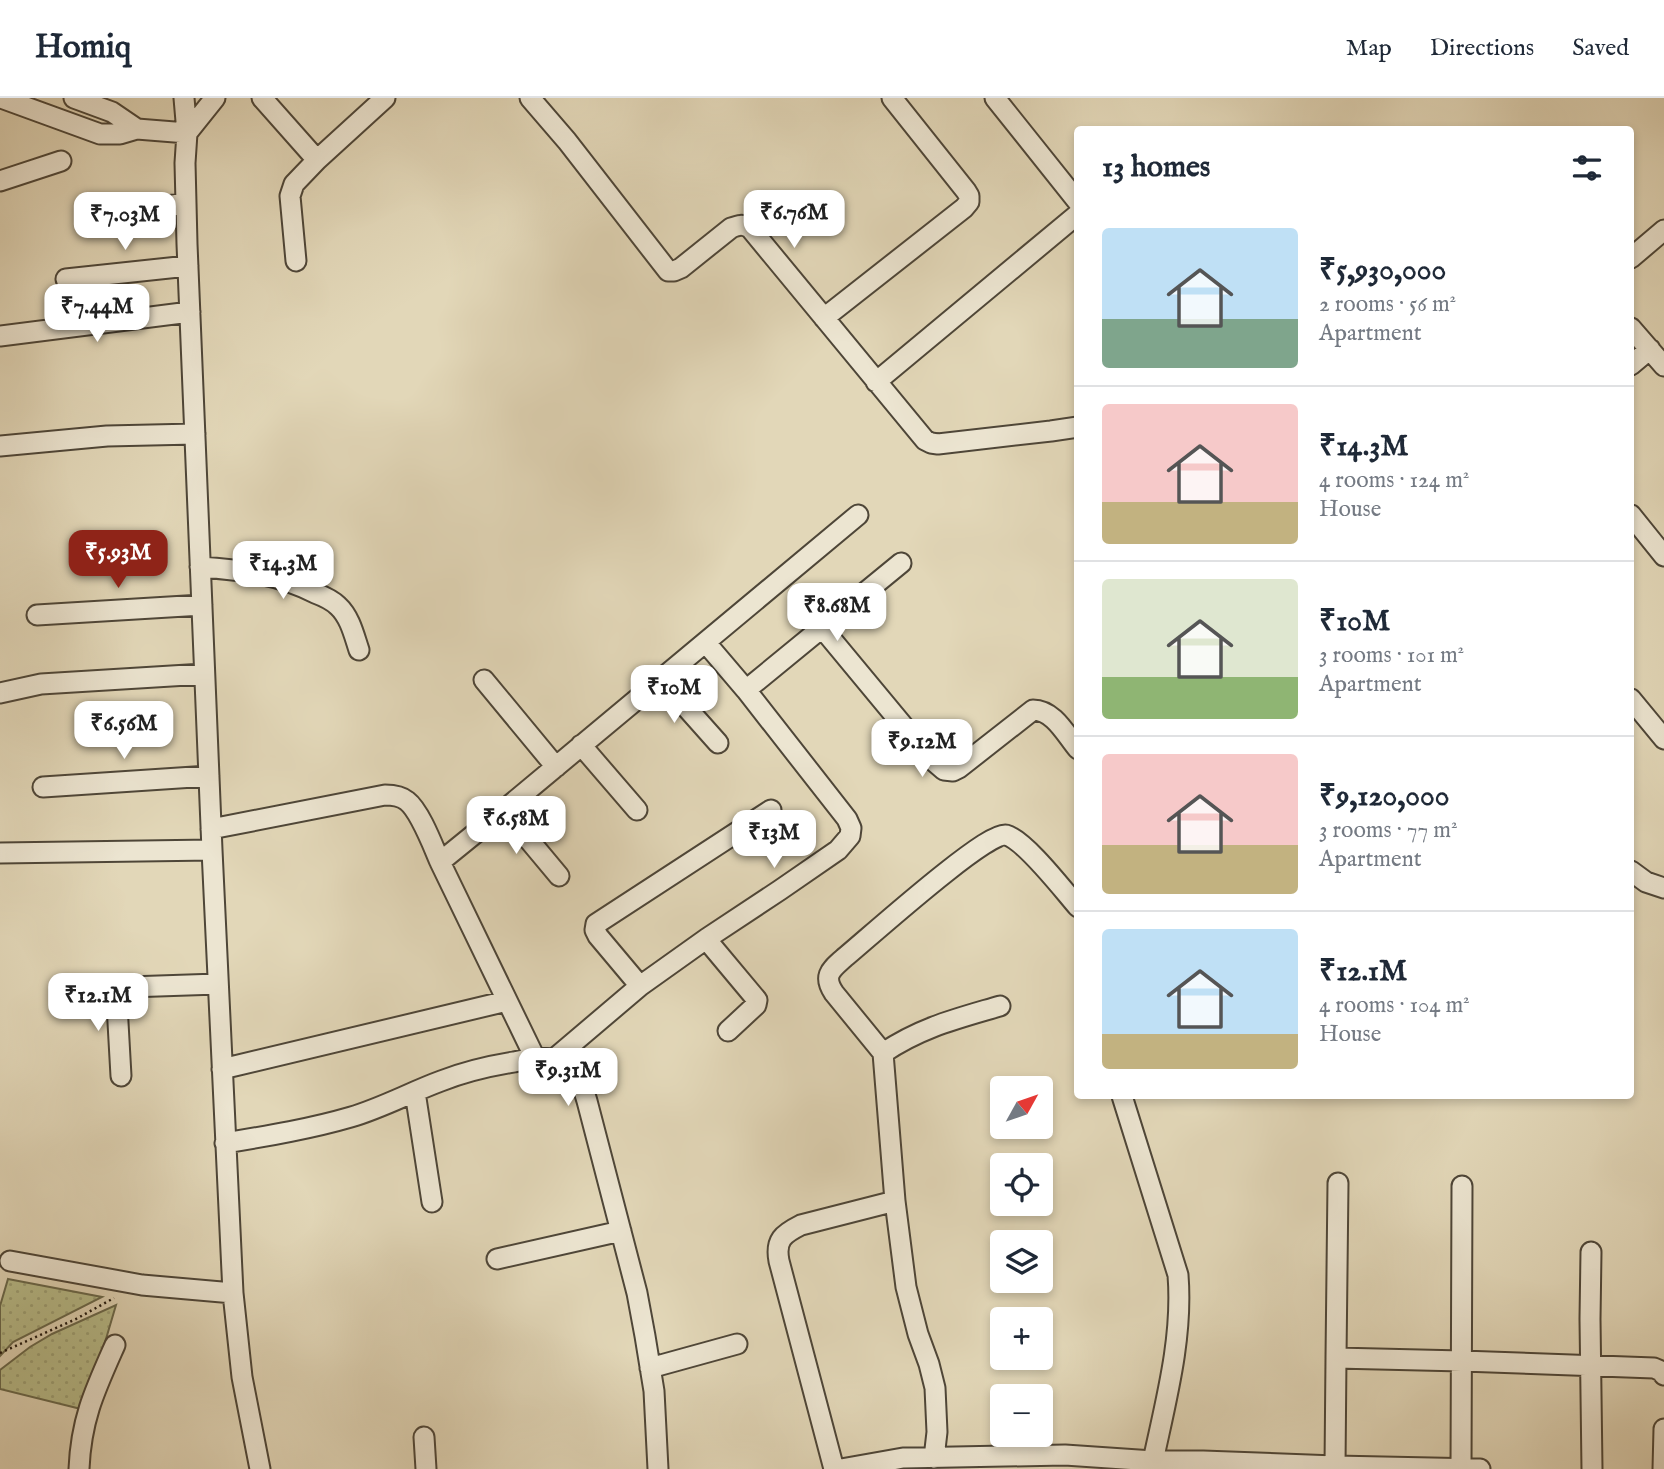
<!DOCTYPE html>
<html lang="en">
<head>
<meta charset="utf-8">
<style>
	:root { --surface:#fff; --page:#f2f2f3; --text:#1f2937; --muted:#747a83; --line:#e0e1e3; --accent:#8f2418 }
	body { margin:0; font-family:"IM FELL English",serif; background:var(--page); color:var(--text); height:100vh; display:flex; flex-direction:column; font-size:26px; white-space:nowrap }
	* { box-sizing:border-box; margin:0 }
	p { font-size:23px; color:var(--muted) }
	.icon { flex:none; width:38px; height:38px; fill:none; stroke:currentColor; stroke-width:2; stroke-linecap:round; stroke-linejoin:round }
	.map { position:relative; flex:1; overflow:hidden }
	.drawer { position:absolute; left:1074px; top:28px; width:560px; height:973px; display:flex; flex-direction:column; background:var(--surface); border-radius:7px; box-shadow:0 4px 10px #0003 }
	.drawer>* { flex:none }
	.needle { width:46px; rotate:50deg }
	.tools { position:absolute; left:990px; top:978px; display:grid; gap:14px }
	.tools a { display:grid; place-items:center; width:63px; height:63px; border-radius:7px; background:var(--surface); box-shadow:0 4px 10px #0003; font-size:35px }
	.price { position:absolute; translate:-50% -60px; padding:0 16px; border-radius:14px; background:#fff; color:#222; font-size:23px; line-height:46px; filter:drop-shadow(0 2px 4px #0008) }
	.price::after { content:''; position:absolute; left:50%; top:42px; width:21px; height:16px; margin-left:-10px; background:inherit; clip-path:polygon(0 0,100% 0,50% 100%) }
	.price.current { background:var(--accent); color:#fff }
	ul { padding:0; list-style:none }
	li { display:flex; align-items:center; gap:21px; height:175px; padding:0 28px }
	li+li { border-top:2px solid var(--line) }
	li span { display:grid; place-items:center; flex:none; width:196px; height:140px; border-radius:7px; color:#555 }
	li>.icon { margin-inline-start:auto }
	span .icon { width:84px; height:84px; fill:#fffc; stroke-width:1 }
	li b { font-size:30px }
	h2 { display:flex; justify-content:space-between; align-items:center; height:84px; padding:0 28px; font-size:30px }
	header { display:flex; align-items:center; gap:42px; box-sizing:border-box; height:98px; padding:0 35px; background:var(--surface); border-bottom:2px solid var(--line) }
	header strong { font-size:33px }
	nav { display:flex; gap:38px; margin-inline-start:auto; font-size:24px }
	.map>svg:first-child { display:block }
	.grass { fill:url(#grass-dots); stroke:#6a694c; stroke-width:2 }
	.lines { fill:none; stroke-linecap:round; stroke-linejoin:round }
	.minor-casing { stroke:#4e4638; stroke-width:23 }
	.path { stroke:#1d150d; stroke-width:2.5; stroke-dasharray:2 3.5; stroke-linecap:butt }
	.minor { stroke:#ece5d1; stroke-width:19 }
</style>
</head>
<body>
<header>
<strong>Homiq</strong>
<nav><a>Map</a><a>Directions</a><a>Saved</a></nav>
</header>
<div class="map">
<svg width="1664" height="1371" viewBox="0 0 1664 1371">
	<defs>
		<pattern id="grass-dots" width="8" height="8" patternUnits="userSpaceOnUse" patternTransform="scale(1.75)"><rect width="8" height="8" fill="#b8bd8b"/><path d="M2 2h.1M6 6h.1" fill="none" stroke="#9ea277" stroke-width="1.8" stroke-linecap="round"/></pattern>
	</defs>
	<rect width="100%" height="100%" fill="#e2d7b8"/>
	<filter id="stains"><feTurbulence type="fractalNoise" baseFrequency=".00286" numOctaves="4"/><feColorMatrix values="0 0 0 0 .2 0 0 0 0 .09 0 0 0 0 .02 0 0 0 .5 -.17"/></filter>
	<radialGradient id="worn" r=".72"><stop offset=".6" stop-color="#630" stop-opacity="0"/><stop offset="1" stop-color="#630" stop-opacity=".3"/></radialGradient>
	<path class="grass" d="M 8,1181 L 102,1199 L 13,1244 L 0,1258 L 0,1208 Z
		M 116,1207 L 85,1312 L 0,1291 L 0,1272 L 30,1249 L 52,1236 Z"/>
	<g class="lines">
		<defs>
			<path id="minor" d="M 1,0 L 100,36 L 120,36 L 137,31 L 187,35 L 184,0
				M 74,0 L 112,14 L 137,31
				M 215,0 L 187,35 L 185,65 L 187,146 L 212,752 L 233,1195 L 242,1279 L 260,1371
				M 262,0 L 317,62
				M 530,0 L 567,43 L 668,173 L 674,173 L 681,170 L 731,130 C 739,127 742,126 750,130 L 925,342 L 931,345 L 938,346 L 1051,333 L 1078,329
				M 995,0 L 1078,104
				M 0,83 L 61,63
				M 87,120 L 186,105
				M 1631,160 L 1664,132
				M 296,163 L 290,98 L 294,86 L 317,62 L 385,0
				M 66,181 L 188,168
				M 824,220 L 964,110 L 969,104 L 969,98 L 966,93 L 892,0
				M 1631,230 L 1664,268
				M 0,238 L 190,214
				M 1631,267 L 1650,251
				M 876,284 L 1078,116
				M 0,348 L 107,338 L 195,336
				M 1631,417 L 1664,458
				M 200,469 C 242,472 277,476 315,495 C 323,498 332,502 338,508 C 350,519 354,537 359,552
				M 37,517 L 202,507
				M 823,531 L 930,660 L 944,672 L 953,673 L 959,670 L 1033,612 C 1054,612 1066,637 1078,651
				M 661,581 L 718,645
				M 484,582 L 556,669
				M 746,592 L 901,465
				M 0,595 L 41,586 L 204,576
				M 1631,601 L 1664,641
				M 581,647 L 637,712
				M 43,689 L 209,678
				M 504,712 L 559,778
				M 211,731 L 385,697 C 394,697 401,698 407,703 C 420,713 433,748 440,764 L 504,712 L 858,417
				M 0,755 L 212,752
				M 440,764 L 535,960
				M 1631,773 L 1646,784 L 1664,790
				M 706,841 L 757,902 L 756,907 L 728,933
				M 640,888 L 598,838 L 595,832 L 596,826 L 771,712
				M 116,889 L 121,978
				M 69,891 L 218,886
				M 883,955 C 922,929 956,921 1000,908
				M 554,961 L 640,888 L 706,841 L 780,792 L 838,752 L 850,738 L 851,730 L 847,721 L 746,592 L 706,545
				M 222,971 L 507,903
				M 415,994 L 432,1104
				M 1122,998 L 1178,1177 C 1183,1240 1166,1302 1153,1363
				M 225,1045 C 267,1038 310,1031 351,1019 C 382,1010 411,994 441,983 C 464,974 489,968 514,964 C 527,961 543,958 556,962 C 576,968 582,985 587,1003 L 637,1195 L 645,1238 L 654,1293 L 658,1371
				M 1591,1154 L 1590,1221 L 1592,1371
				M 497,1161 L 621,1133
				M 10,1163 L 142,1187 L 233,1195
				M 1336,1260 L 1338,1085
				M 650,1270 L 737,1246
				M 424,1339 L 426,1371
				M 934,1360 L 937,1334 L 935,1290 L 929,1266 L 918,1236 L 906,1189 L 895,1103 L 883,955 L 834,895 C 822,877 832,871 844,860 C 866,842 988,732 1006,737 C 1025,742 1064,793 1078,809
				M 1335,1368 L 1336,1260 L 1462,1263 L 1654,1270 L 1661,1273 L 1664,1277
				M 1461,1370 L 1462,1088
				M 79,1371 C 81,1321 95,1292 115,1247
				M 834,1371 L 779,1163 C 775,1142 783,1136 801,1127 L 895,1103
				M 841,1371 L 903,1360 L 1065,1357 L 1153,1363 L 1203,1363 L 1335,1368 L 1480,1371
				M 1663,1371 L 1664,1331"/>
		</defs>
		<use href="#minor" class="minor-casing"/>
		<path class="path" d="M 0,1255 L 76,1221 L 114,1200"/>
		<use href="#minor" class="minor"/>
	</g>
	<rect width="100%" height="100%" filter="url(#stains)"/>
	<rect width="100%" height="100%" fill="url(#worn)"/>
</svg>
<div class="tools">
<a><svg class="needle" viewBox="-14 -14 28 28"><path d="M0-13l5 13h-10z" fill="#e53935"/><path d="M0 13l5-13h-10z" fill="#747a83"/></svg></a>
<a><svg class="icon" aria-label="locate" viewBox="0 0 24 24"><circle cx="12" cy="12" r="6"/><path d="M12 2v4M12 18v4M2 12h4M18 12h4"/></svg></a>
<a><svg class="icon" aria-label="layers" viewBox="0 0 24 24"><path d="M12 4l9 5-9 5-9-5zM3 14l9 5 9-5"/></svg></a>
<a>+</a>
<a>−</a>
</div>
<b class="price" style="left:794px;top:152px">₹6.76M</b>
<b class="price" style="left:125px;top:154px">₹7.03M</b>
<b class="price" style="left:97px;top:246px">₹7.44M</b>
<b class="price current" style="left:118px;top:492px">₹5.93M</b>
<b class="price" style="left:283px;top:503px">₹14.3M</b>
<b class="price" style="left:837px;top:545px">₹8.68M</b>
<b class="price" style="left:674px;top:627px">₹10M</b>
<b class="price" style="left:124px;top:663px">₹6.56M</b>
<b class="price" style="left:922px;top:681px">₹9.12M</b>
<b class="price" style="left:516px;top:758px">₹6.58M</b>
<b class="price" style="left:774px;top:772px">₹13M</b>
<b class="price" style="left:98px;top:935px">₹12.1M</b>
<b class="price" style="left:568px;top:1010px">₹9.31M</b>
<section class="drawer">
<h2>13 homes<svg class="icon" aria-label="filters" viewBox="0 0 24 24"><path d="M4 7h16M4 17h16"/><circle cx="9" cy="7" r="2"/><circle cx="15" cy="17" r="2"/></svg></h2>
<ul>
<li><span style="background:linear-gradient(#bfe0f5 65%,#7fa58c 0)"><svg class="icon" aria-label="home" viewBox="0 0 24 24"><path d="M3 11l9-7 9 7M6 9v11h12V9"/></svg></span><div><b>₹5,930,000</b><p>2 rooms · 56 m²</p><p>Apartment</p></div></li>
<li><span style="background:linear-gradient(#f6c9c9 70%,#c2b280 0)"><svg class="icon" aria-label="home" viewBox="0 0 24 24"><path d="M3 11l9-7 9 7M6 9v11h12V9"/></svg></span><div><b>₹14.3M</b><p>4 rooms · 124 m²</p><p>House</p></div></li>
<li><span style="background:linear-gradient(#dfe7d0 70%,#8fb573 0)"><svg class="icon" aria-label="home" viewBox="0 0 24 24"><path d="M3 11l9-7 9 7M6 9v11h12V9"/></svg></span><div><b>₹10M</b><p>3 rooms · 101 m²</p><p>Apartment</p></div></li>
<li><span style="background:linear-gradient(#f6c9c9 65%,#c2b280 0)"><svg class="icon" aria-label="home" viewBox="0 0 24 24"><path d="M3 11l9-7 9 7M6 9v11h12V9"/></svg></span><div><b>₹9,120,000</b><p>3 rooms · 77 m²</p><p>Apartment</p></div></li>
<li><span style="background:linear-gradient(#bfe0f5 75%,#c2b280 0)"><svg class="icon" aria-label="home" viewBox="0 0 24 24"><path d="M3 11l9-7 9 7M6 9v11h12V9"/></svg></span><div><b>₹12.1M</b><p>4 rooms · 104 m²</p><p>House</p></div></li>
</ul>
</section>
</div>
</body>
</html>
